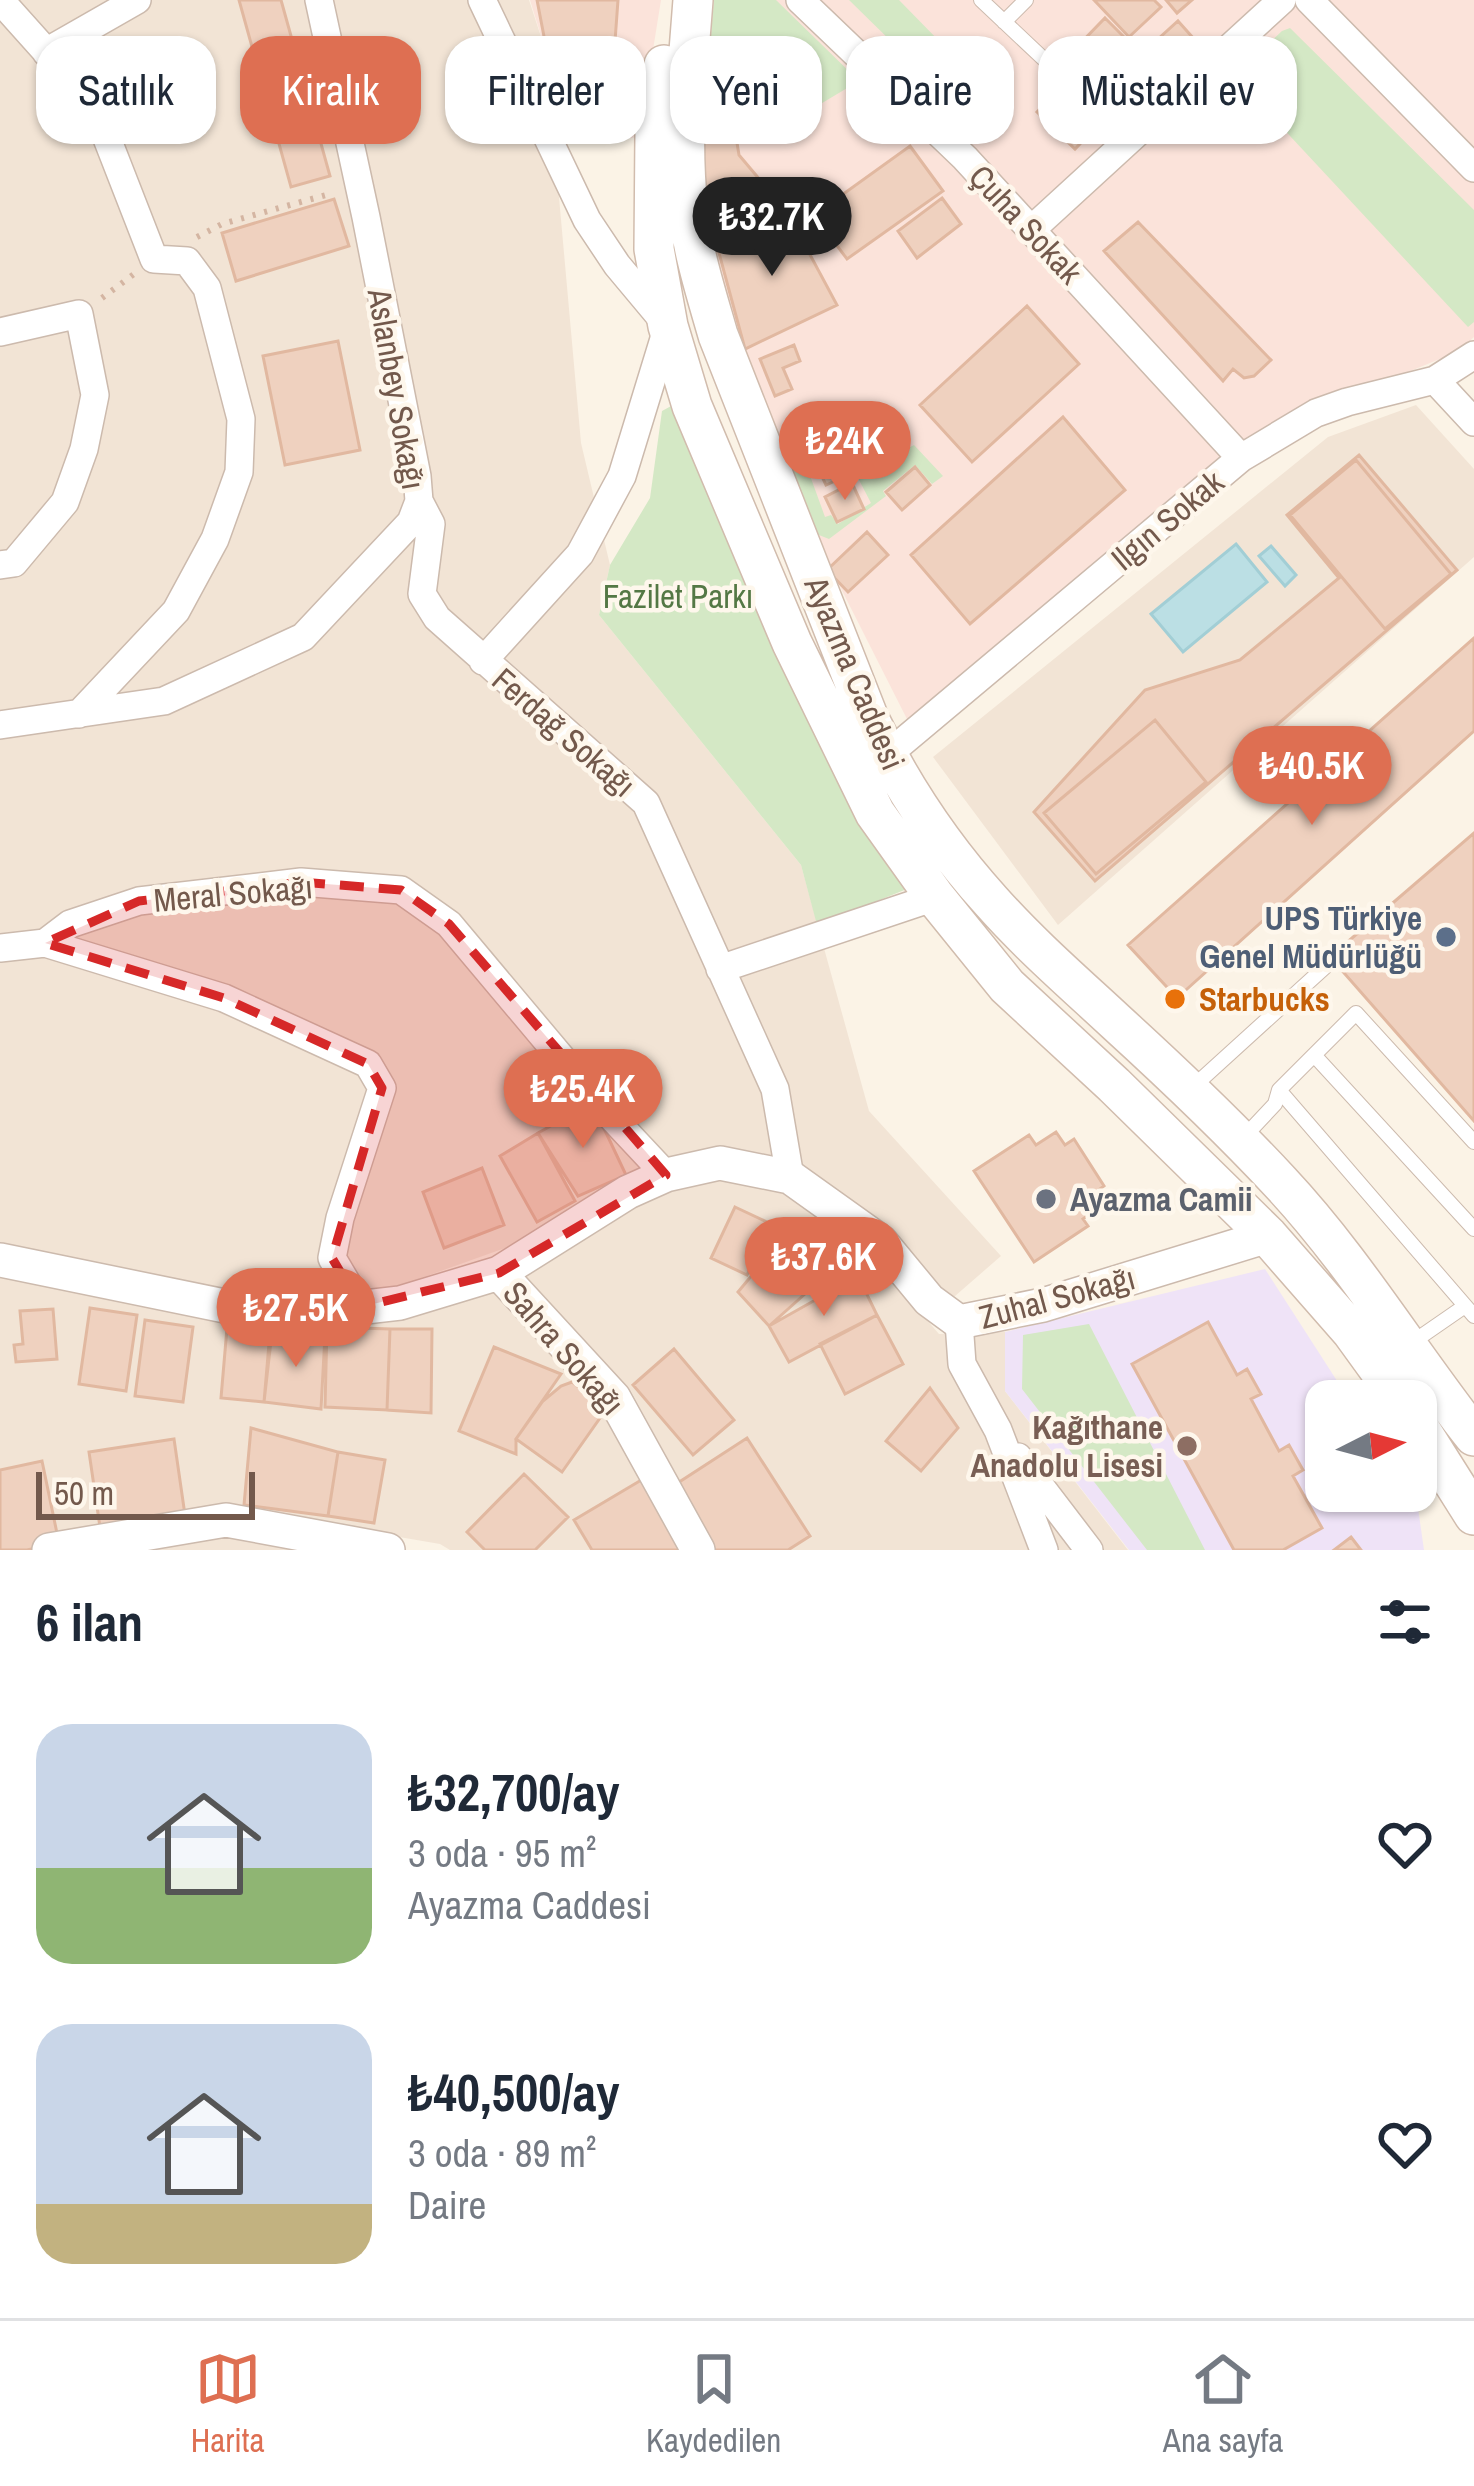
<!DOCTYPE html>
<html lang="tr">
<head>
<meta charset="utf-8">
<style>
	:root { --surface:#fff; --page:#f2f2f3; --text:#1f2937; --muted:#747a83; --line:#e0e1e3; --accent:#de6f52 }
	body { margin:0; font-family:"Archivo Narrow",sans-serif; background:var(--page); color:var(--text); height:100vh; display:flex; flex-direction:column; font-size:45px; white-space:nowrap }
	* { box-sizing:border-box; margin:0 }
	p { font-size:39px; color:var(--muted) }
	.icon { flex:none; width:66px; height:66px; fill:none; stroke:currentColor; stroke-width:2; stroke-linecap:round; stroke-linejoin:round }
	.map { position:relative; height:1550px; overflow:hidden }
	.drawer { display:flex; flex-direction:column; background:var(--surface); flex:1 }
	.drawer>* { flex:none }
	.guide { position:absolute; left:36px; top:36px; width:1404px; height:108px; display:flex; gap:24px }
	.needle { width:78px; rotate:84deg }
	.buttons { position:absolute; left:1305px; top:1380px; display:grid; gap:24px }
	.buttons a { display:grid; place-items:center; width:132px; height:132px; border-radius:24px; background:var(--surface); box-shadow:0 3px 9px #0004; font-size:60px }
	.scale { position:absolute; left:36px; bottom:30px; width:219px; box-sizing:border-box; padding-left:12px; border:6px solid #73594c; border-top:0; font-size:33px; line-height:42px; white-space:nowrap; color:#73594c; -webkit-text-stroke:9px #fef7ec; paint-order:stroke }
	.price { position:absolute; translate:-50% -102px; padding:0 27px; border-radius:42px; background:var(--accent); color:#fff; font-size:39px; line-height:78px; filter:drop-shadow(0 3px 6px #0008) }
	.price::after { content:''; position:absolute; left:50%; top:72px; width:36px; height:27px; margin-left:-18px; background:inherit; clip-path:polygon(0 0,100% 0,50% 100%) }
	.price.active { background:#222; color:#fff }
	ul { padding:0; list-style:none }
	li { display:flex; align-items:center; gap:36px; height:300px; padding:0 36px }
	li span { display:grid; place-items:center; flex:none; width:336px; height:240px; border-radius:36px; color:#555 }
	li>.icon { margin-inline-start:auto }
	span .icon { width:144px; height:144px; fill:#fffc; stroke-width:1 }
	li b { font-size:51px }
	h2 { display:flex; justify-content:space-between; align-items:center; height:144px; padding:0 36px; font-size:51px }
	.tag { padding:0 42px; border-radius:36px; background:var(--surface); box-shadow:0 3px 9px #0004; font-size:42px; line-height:108px }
	.tag.active { background:var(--accent); color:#fff }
	.tabs { display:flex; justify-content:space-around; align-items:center; height:168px; border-top:3px solid var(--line); background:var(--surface); font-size:33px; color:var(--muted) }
	.tabs a { display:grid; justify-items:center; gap:6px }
	.tabs .active { color:var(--accent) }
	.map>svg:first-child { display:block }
	.residential { fill:#f2e4d5 }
	.commercial { fill:#fbe3da }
	.education { fill:#efe3f7 }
	.green { fill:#d4e8c5 }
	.water { fill:#bbdfe4; stroke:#a2ced5; stroke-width:3 }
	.building { fill:#efd1bf; stroke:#e1b8a0; stroke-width:3 }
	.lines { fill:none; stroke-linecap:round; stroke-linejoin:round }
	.service-casing { stroke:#ccbaad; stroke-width:16 }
	.minor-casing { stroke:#ccbaad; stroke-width:30 }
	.tertiary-casing { stroke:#ccbaad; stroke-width:36 }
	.secondary-casing { stroke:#d1bcad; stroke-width:42 }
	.path { stroke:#d4b5a2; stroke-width:6; stroke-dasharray:3 9; stroke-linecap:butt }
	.service { stroke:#fff; stroke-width:14 }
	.minor { stroke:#fff; stroke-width:27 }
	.tertiary { stroke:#fff; stroke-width:33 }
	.secondary { stroke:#fff; stroke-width:39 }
	.marked { fill:#d62828; fill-opacity:0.2; stroke:#d62828; stroke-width:9; stroke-dasharray:24 15; stroke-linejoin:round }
	.service-dot { fill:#5c6f8a; stroke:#fef7ec; stroke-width:4.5 }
	.food-dot { fill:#e8710a; stroke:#fef7ec; stroke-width:4.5 }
	.worship-dot { fill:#6b7280; stroke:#fef7ec; stroke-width:4.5 }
	.education-dot { fill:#8d6e63; stroke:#fef7ec; stroke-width:4.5 }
	.labels { text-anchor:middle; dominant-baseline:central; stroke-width:9; stroke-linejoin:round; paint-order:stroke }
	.street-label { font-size:33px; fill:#73594c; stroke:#fef7ec }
	.park-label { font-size:33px; fill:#547845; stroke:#fef7ec }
	.service-label { font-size:33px; font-weight:bold; fill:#4e5e75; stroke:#fef7ec; text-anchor:end }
	.food-label { font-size:33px; font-weight:bold; fill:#c56008; stroke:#fef7ec; text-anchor:start }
	.worship-label { font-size:33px; font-weight:bold; fill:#5b616d; stroke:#fef7ec; text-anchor:start }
	.education-label { font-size:33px; font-weight:bold; fill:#785e54; stroke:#fef7ec; text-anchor:end }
</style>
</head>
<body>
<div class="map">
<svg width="1474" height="1550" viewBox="0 0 1474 1550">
	<rect width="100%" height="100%" fill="#fbf3e6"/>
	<path class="residential" d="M 0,0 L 529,0 L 546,52 L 581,443 L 610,565 L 599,615 L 801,865 L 869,1111 L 1001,1256 L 947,1303 L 902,1252 L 810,1171 L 742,1151 L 670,1163 L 511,1246 L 396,1287 L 269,1300 L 0,1244 Z
		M 1416,405 L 1474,469 L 1474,557 L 1058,925 L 933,757 L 1328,437 Z
		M 717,1177 L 786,1187 L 871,1255 L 939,1334 L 1005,1332 L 1005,1391 L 1128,1550 L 717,1550 L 631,1391 L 518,1281 L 650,1195 Z
		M 0,1270 L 276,1325 L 403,1312 L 498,1292 L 605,1399 L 686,1550 L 450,1550 L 440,1544 L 230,1508 L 0,1544 Z
		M 227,1533 L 312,1550 L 122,1550 Z"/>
	<path class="commercial" d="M 530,0 L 661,0 L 639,137 L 587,143 L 552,118 L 546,52 Z
		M 712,0 L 1474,0 L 1474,337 L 1459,351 L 1246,439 L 910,725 L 820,547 L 727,317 L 696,116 Z"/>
	<path class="education" d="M 1265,1269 L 1350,1401 L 1326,1401 L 1326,1491 L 1408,1491 L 1418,1508 L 1424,1550 L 1129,1550 L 1005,1391 L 1005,1332 Z"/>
	<path class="green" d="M 714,0 L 776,0 L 859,81 L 797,118 L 772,120 L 706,93 Z
		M 849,0 L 899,0 L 945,47 L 932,58 L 963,92 L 953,102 Z
		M 1290,28 L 1474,210 L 1474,322 L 1468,327 L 1234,76 L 1282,31 Z
		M 673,405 L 912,887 L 817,925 L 801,865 L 599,615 L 610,565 L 650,498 L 662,411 Z
		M 799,445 L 825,517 L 831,515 L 838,524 L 871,503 L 857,476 L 914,445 L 943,476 L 932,484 L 915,465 L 883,491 L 886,496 L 829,539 L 814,533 L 783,451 Z
		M 1089,1324 L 1205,1550 L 1147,1550 L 1022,1389 L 1023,1335 Z"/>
	<path class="water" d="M 1236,544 L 1267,582 L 1183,652 L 1151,614 Z
		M 1271,546 L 1296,575 L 1285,586 L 1259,556 Z"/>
	<path class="building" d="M 239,0 L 281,0 L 330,176 L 291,187 Z
		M 537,0 L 618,0 L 614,55 L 547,52 Z
		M 1094,0 L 1154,0 L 1161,7 L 1129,37 Z
		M 1166,0 L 1192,0 L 1177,13 Z
		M 1105,18 L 1135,48 L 1103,80 L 1073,51 Z
		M 1178,21 L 1194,39 L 1138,91 L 1117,68 L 1143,45 L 1147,49 Z
		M 1080,67 L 1118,104 L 1075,149 L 1037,112 Z
		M 596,68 L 623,70 L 621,119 L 594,118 Z
		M 698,111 L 733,118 L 739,155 L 782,206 L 715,237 L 701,180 Z
		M 910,146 L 943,191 L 847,259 L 814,215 Z
		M 942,198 L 961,224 L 917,258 L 898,231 Z
		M 334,199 L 349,246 L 236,281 L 222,233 Z
		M 786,210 L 837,305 L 745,349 L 716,242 Z
		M 1138,222 L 1271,360 L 1254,376 L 1244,378 L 1233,369 L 1223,381 L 1104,251 Z
		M 1027,306 L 1079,364 L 972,462 L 920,405 Z
		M 338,341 L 360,450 L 285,465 L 263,356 Z
		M 794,345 L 800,361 L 783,368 L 792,389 L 775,396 L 760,359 Z
		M 871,409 L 892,455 L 826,485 L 805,440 Z
		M 1063,417 L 1125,490 L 970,624 L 911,555 Z
		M 1359,455 L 1457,570 L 1095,881 L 1034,812 L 1145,690 L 1240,660 L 1339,578 L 1287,515 Z
		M 1356,460 L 1451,574 L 1385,629 L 1290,515 Z
		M 915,467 L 930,485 L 902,510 L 886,492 Z
		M 852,483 L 864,509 L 837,522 L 825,497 Z
		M 867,532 L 888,555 L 848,592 L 827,570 Z
		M 1474,638 L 1474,731 L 1177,998 L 1128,945 Z
		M 1155,720 L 1206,782 L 1096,874 L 1044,813 Z
		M 1474,833 L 1474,1121 L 1330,957 Z
		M 592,1103 L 626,1175 L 578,1196 L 538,1133 Z
		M 1056,1132 L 1065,1145 L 1074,1139 L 1104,1186 L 1096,1192 L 1104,1205 L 1083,1219 L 1088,1226 L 1034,1262 L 974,1171 L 1029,1135 L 1036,1145 Z
		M 538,1133 L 575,1201 L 537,1222 L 500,1156 Z
		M 482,1168 L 504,1225 L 444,1248 L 423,1192 Z
		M 735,1207 L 771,1224 L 747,1275 L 711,1258 Z
		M 782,1239 L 825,1276 L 769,1326 L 738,1292 Z
		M 858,1276 L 877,1315 L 789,1362 L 769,1326 Z
		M 90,1308 L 137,1315 L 126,1391 L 79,1384 Z
		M 53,1309 L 57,1359 L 16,1362 L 14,1345 L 23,1344 L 20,1311 Z
		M 877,1315 L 903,1364 L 845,1394 L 820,1344 Z
		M 145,1320 L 193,1327 L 183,1402 L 135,1396 Z
		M 1208,1322 L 1237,1375 L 1247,1369 L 1261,1394 L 1251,1399 L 1279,1451 L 1289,1445 L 1303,1470 L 1293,1476 L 1322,1528 L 1283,1550 L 1234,1550 L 1132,1364 Z
		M 327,1327 L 390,1329 L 387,1410 L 325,1407 Z
		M 227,1328 L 270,1332 L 264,1402 L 221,1398 Z
		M 390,1329 L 432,1329 L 431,1413 L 387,1410 Z
		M 272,1332 L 325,1335 L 321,1409 L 264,1402 Z
		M 494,1347 L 561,1374 L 516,1439 L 516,1454 L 459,1431 Z
		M 674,1349 L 734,1420 L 693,1455 L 633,1385 Z
		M 572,1382 L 607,1408 L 562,1472 L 516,1439 L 543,1401 L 561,1386 Z
		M 930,1388 L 958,1428 L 921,1471 L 886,1441 Z
		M 251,1428 L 338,1452 L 328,1516 L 244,1505 Z
		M 747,1438 L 810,1536 L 788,1550 L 711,1550 L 670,1488 Z
		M 174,1439 L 186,1522 L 101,1534 L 89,1452 Z
		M 338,1452 L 385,1460 L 374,1523 L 328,1516 Z
		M 42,1461 L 59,1543 L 27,1550 L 0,1550 L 0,1470 Z
		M 524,1474 L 568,1517 L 535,1550 L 485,1550 L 467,1532 Z
		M 643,1479 L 685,1550 L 592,1550 L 574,1520 Z
		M 1351,1537 L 1361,1550 L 1334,1550 Z"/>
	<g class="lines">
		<defs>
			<path id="service" d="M 981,0 L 1049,64
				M 1004,22 L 1026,0
				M 1314,1055 L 1356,1013 L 1474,1142
				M 1194,1086 L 1325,967
				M 1279,1090 L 1474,1316
				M 1244,1137 L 1275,1104 L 1279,1090 L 1314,1055 L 1474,1229
				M 1410,1344 L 1465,1306"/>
			<path id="minor" d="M 0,0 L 94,105 L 154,259 L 187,261 L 207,288 L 241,419 L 239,472 L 215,539 L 176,611 L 79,714
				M 482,0 L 587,220 L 617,265 L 668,326 L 622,476 L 580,554 L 483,661
				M 800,0 L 965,158 L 1241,458
				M 1309,0 L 1474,168
				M 46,52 L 137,0
				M 1032,229 L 1282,0
				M 0,332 L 79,314 L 95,395 L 84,449 L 65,502 L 14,563 L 0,565
				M 1435,380 L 1474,355
				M 419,501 L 431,524 L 422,594 L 437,618 L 646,803 L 775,1089 L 790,1177
				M 0,725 L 164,701 L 303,637 L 411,522 L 419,501 L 417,476 L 366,217 L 319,0
				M 887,755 L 1241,458 L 1316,413 L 1347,402 L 1435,380 L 1474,422
				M 45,943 L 224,998 L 368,1064 L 382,1088 L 340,1218 L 332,1258 L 361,1307
				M 0,948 L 45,943 L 70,924 L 139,901 L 301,882 L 401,890 L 449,924 L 606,1111 L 666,1175
				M 720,969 L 935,897
				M 959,1322 L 962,1364 L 998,1430 L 1044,1550
				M 1018,1457 L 1089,1550"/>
			<path id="tertiary" d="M 0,1260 L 278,1317 L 400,1303 L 499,1273 L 628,1192 L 666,1175 L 720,1163 L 790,1177 L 881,1242 L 929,1300 L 959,1322 L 1043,1305 L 1268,1236
				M 499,1273 L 614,1398 L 698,1550
				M 49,1550 L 226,1520 L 388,1550"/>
			<path id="secondary" d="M 693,0 C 688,68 680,138 688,207 C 692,250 706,293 718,335 L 869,719 C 901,785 942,847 991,901 C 1030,945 1074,983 1116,1022 C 1173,1074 1228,1126 1280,1182 C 1353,1260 1408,1352 1474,1436
				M 664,65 L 655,134 L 654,249 L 668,326 L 692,406 L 792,643 L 875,813 L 935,897 L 1007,986 L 1114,1085 L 1268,1236 L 1352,1332 L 1402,1401
				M 1416,1423 L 1474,1515"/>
		</defs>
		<use href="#service" class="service-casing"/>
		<use href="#minor" class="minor-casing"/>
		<use href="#tertiary" class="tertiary-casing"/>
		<use href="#secondary" class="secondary-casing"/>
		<path class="path" d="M 197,237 L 222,224 L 333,193
			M 102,298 L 134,274"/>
		<use href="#service" class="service"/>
		<use href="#minor" class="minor"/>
		<use href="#tertiary" class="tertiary"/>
		<use href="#secondary" class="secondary"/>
	</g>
	<path class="marked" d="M 301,882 L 401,890 L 449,924 L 666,1175 L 499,1273 L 361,1307 L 332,1258 L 382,1088 L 368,1064 L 224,998 L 45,943 L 139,901 Z"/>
	<circle class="service-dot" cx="1446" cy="937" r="12"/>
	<circle class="food-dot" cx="1175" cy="999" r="12"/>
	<circle class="worship-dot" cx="1046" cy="1199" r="12"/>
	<circle class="education-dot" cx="1187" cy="1446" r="12"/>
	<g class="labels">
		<g class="street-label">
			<text transform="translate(1026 224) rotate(47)">Çuha Sokak</text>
			<text transform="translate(397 389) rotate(80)">Aslanbey Sokağı</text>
			<text transform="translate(1167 520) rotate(-40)">Ilgın Sokak</text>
			<text transform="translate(855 673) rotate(67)">Ayazma Caddesi</text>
			<text transform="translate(564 732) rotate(41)">Ferdağ Sokağı</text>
			<text transform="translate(233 893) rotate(-5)">Meral Sokağı</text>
			<text transform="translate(1057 1297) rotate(-15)">Zuhal Sokağı</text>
			<text transform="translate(564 1348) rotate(49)">Sahra Sokağı</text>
		</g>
		<g class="park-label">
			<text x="678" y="596">Fazilet Parkı</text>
		</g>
		<g class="service-label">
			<text x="1422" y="918">UPS Türkiye<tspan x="1422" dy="38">Genel Müdürlüğü</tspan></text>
		</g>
		<g class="food-label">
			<text x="1199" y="999">Starbucks</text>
		</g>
		<g class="worship-label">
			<text x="1070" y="1199">Ayazma Camii</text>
		</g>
		<g class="education-label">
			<text x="1163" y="1427">Kağıthane<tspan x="1163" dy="38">Anadolu Lisesi</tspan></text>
		</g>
	</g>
</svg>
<div class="buttons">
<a><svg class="needle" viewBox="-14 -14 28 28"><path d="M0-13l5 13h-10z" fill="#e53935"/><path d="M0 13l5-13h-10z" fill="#747a83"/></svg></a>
</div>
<div class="scale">50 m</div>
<b class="price active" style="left:772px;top:279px">₺32.7K</b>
<b class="price" style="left:845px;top:503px">₺24K</b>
<b class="price" style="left:1312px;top:828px">₺40.5K</b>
<b class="price" style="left:583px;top:1151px">₺25.4K</b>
<b class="price" style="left:824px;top:1319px">₺37.6K</b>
<b class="price" style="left:296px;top:1370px">₺27.5K</b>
<div class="guide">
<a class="tag">Satılık</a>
<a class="tag active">Kiralık</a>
<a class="tag">Filtreler</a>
<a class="tag">Yeni</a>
<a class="tag">Daire</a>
<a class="tag">Müstakil ev</a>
</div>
</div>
<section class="drawer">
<h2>6 ilan<svg class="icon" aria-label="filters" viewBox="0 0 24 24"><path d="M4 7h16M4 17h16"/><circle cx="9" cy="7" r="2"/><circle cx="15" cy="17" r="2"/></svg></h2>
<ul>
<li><span style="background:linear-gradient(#c9d6e8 60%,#8fb573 0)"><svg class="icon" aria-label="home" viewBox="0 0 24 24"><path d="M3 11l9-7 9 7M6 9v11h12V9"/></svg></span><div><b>₺32,700/ay</b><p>3 oda · 95 m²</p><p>Ayazma Caddesi</p></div><svg class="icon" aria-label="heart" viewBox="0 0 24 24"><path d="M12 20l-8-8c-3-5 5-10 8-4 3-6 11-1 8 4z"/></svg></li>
<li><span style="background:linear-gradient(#c9d6e8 75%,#c2b280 0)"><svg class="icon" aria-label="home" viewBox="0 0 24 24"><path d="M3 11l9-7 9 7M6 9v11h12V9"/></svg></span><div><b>₺40,500/ay</b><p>3 oda · 89 m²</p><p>Daire</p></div><svg class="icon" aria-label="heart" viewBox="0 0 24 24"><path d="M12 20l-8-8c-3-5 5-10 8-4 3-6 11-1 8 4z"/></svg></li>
</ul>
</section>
<nav class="tabs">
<a class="active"><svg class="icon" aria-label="map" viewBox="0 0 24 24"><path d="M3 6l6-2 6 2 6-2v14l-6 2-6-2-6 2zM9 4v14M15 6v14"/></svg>Harita</a>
<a><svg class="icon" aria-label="saved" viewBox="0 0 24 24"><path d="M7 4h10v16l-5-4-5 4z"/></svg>Kaydedilen</a>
<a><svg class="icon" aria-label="home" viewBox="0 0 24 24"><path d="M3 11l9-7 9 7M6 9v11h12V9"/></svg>Ana sayfa</a>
</nav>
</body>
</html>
